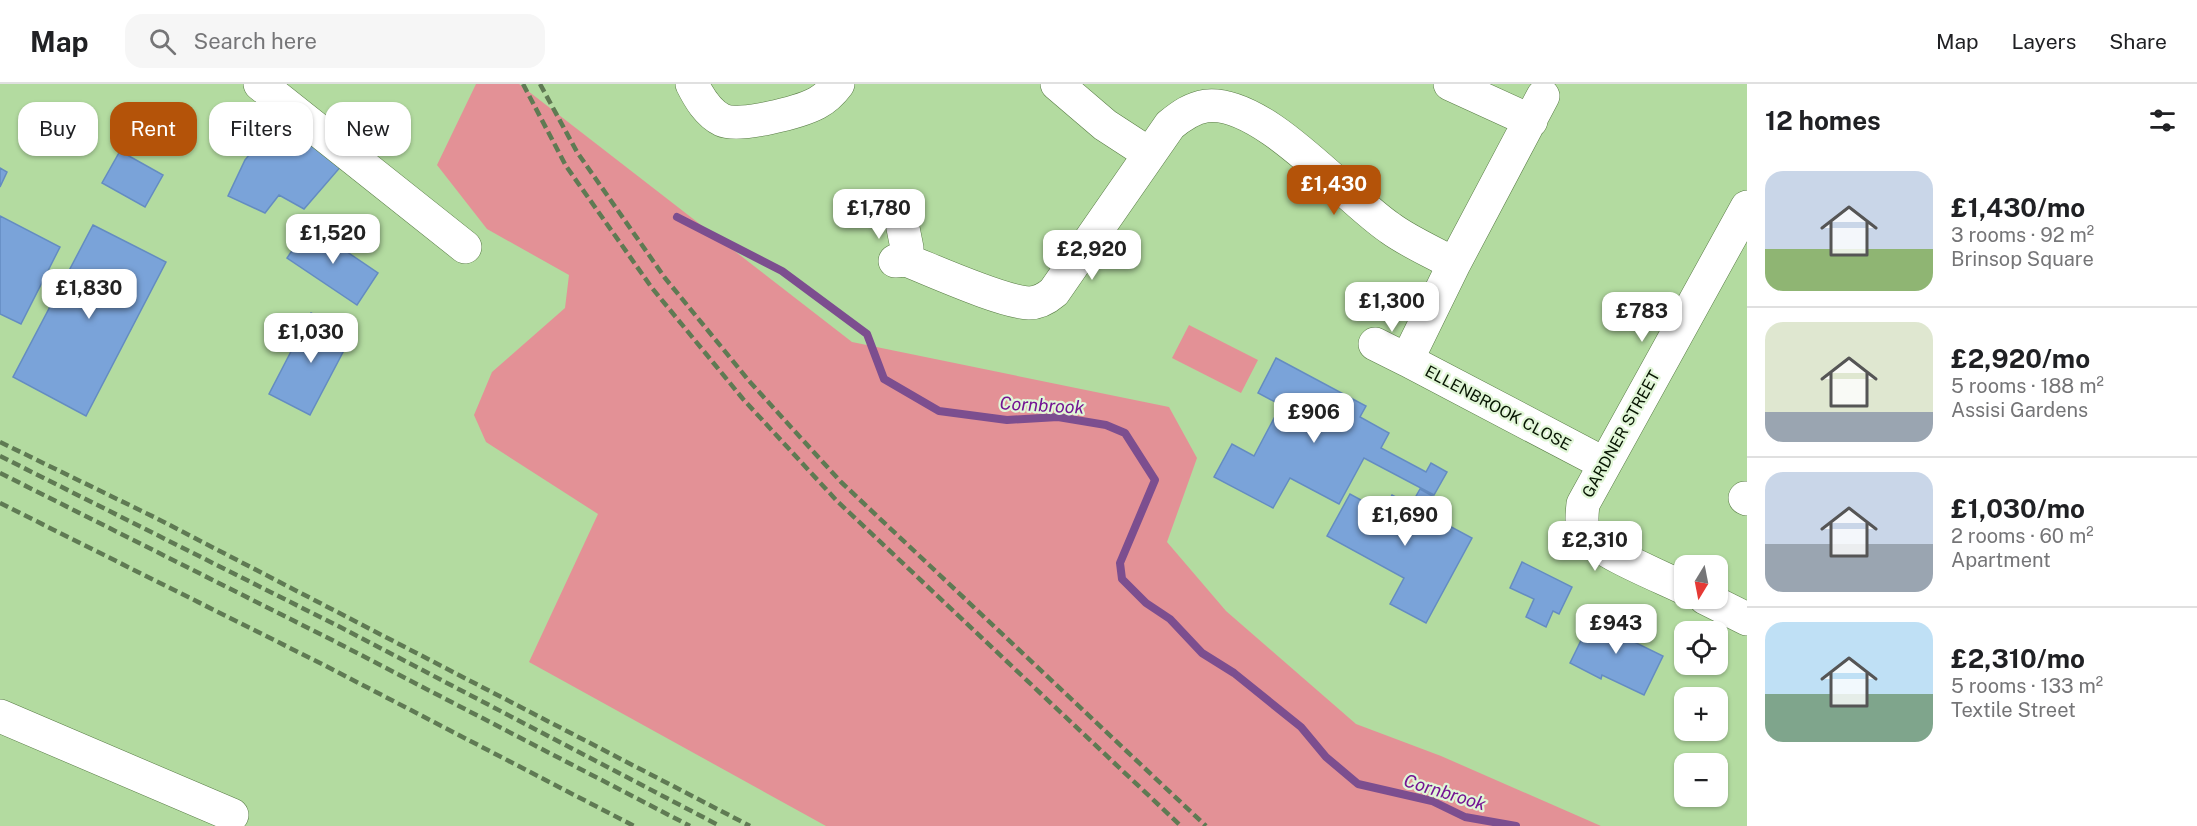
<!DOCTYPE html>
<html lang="en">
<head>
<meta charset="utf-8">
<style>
	:root { --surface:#fff; --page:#f6f6f6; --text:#202124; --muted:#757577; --line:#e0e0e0; --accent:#b45309 }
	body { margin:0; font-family:"Public Sans",sans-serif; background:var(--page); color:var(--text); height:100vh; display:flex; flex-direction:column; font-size:22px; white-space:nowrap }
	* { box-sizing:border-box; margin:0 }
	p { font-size:20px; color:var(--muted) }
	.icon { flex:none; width:33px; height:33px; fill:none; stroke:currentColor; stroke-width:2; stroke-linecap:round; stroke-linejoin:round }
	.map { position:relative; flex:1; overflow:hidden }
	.drawer { display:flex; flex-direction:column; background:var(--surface); width:450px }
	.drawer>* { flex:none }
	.top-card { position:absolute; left:18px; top:18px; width:570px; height:54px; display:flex; gap:12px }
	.needle { width:39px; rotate:190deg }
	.controls { position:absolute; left:1674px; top:471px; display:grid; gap:12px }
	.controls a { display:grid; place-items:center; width:54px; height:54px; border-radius:12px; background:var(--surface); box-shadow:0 2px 4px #0004; font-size:30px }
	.price { position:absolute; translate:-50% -51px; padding:0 14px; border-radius:12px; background:#fff; color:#222; font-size:20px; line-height:39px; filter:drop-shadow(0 2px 3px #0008) }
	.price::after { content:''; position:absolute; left:50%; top:36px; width:18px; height:14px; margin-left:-9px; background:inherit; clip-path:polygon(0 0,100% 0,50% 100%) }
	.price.selected { background:var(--accent); color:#fff }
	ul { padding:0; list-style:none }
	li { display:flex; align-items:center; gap:18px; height:150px; padding:0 18px }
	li+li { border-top:2px solid var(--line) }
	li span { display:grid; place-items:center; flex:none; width:168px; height:120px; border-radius:18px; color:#555 }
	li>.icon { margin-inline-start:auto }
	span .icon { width:72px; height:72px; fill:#fffc; stroke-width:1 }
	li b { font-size:26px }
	h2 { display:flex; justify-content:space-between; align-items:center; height:72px; padding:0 18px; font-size:26px }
	.pill { padding:0 21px; border-radius:18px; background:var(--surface); box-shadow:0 2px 4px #0004; font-size:21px; line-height:54px }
	.pill.selected { background:var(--accent); color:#fff }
	header { display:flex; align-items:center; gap:36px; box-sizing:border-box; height:84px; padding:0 30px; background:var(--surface); border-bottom:2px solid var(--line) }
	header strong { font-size:28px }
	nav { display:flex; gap:33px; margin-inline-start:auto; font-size:21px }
	.search { width:420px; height:54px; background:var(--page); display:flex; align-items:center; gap:15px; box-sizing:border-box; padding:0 21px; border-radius:18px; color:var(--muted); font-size:22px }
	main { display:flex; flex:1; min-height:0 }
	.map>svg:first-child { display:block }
	.green { fill:#e39196 }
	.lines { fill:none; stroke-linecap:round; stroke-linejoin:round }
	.stream { stroke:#7c4e8f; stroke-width:8 }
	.building { fill:#7aa3d9; stroke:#648cc1; stroke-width:1.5 }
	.minor-casing { stroke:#587c45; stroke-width:34 }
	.minor { stroke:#fff; stroke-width:33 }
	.rail { stroke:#5f7a53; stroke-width:4.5; stroke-dasharray:9 4.5; stroke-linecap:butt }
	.labels { text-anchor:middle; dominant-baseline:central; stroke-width:4.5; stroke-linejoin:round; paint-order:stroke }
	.street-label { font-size:16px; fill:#071502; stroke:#e1f6d7 }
	.water-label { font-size:18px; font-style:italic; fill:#741493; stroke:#e1f6d7 }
</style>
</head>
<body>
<header>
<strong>Map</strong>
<div class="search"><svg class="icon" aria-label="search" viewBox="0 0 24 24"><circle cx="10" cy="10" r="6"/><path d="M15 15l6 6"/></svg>Search here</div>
<nav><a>Map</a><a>Layers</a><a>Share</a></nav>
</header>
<main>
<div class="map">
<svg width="1747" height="742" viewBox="0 0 1747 742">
	<rect width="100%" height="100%" fill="#b3dba0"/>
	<path class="green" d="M 476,0 L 519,0 L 852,258 L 1169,323 L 1197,374 L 1167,458 L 1226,527 L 1356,640 L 1441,672 L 1601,742 L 826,742 L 529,578 L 598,430 L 486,358 L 474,331 L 492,288 L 565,224 L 569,191 L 487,145 L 437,81 Z
		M 1189,241 L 1258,276 L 1241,309 L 1172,274 Z"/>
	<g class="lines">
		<path class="stream" d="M 677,133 L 782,187 L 867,250 L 884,295 L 939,327 L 1007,336 L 1058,333 L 1106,341 L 1125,349 L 1155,396 L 1120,479 L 1122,495 L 1146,519 L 1170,535 L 1202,569 L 1234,589 L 1301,643 L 1326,673 L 1358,700 L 1432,717 L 1465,733 L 1516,742"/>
	</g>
	<path class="building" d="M 270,45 L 284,56 L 296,47 L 343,80 L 304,125 L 279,111 L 265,129 L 228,112 L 245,76 Z
		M 120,67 L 163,91 L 145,123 L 102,99 Z
		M 0,84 L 7,88 L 0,103 Z
		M 0,132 L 60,163 L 21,240 L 0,230 Z
		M 93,141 L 166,178 L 86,332 L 13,293 Z
		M 309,142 L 378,189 L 357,221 L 287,174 Z
		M 311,229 L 352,251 L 310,331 L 269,310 Z
		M 1276,274 L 1366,322 L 1360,333 L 1389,349 L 1381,364 L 1426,388 L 1431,379 L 1447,388 L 1434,411 L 1364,374 L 1339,420 L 1290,394 L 1273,424 L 1214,393 L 1232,360 L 1254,372 L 1281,321 L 1258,309 Z
		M 1420,405 L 1436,414 L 1427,430 L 1472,454 L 1426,539 L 1390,520 L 1404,494 L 1327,452 L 1350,410 L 1383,428 L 1392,411 L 1411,421 Z
		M 1522,478 L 1572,503 L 1559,530 L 1553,527 L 1546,543 L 1526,533 L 1534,515 L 1510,504 Z
		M 1595,528 L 1633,547 L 1628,555 L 1663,572 L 1644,611 L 1602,591 L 1601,595 L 1570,579 Z"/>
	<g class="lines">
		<defs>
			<path id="minor" d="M 260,0 L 465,163
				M 692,0 C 699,14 708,29 722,36 C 739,44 800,28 817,19 C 826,14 832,8 838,0
				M 1057,0 L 1105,41 L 1148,69
				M 1450,0 L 1531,37
				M 1543,12 L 1454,180 L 1407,276 L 1605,380
				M 901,134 L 907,164 L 906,176
				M 895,177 L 906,176 C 934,187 1002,218 1029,219 C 1039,219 1047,214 1054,208 L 1170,41 C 1181,32 1192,24 1206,22 C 1263,15 1344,113 1390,144 C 1409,158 1433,168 1454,180
				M 1375,260 L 1407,276
				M 1745,414 L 1747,415
				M 1684,504 C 1662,493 1601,469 1587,451 C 1580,443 1582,430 1583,420 L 1747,123
				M 1705,514 L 1747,535
				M 0,632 L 232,731"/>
		</defs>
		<use href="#minor" class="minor-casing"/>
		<use href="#minor" class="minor"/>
		<path class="rail" d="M 523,0 L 566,82 L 652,204 L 743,315 L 837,417 L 1181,742
			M 540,0 L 577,68 L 665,194 L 750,298 L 841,398 L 1206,742
			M 0,358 L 156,434 L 750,742
			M 0,372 L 342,544 L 720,742
			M 0,389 L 334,557 L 690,742
			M 0,419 L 324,581 L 634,742"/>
	</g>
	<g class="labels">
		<g class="street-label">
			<text transform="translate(1498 324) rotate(28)">ELLENBROOK CLOSE</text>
			<text transform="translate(1621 350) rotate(-61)">GARDNER STREET</text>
		</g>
		<g class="water-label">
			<text transform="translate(1042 321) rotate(3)">Cornbrook</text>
			<text transform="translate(1445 708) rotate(17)">Cornbrook</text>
		</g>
	</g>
</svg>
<div class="controls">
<a><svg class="needle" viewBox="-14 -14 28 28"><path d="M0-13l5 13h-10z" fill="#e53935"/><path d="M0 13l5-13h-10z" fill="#757577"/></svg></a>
<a><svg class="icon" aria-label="locate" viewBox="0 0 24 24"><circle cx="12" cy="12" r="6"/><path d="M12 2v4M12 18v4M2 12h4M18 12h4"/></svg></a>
<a>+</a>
<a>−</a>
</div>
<b class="price selected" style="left:1334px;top:132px">£1,430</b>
<b class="price" style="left:879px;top:156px">£1,780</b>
<b class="price" style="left:333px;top:181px">£1,520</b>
<b class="price" style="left:1092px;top:197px">£2,920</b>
<b class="price" style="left:89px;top:236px">£1,830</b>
<b class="price" style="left:1392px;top:249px">£1,300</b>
<b class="price" style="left:1642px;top:259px">£783</b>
<b class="price" style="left:311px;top:280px">£1,030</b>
<b class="price" style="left:1314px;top:360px">£906</b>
<b class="price" style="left:1405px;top:463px">£1,690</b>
<b class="price" style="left:1595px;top:488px">£2,310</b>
<b class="price" style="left:1616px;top:571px">£943</b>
<div class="top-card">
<a class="pill">Buy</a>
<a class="pill selected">Rent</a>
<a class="pill">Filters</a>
<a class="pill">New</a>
</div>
</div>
<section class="drawer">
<h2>12 homes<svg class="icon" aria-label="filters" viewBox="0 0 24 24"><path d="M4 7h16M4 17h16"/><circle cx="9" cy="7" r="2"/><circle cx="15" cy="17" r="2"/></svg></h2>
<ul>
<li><span style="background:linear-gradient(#c9d6e8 65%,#8fb573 0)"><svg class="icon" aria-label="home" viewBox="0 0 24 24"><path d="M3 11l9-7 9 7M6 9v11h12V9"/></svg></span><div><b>£1,430/mo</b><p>3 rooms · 92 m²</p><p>Brinsop Square</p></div></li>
<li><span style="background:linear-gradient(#dfe7d0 75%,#9aa5b1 0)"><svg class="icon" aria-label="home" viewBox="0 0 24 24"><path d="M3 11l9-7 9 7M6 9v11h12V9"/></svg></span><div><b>£2,920/mo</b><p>5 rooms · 188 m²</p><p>Assisi Gardens</p></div></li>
<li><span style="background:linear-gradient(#c9d6e8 60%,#9aa5b1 0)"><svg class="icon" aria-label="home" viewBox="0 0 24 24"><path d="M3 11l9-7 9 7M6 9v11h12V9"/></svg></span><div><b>£1,030/mo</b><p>2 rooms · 60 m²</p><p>Apartment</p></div></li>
<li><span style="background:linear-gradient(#bfe0f5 60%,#7fa58c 0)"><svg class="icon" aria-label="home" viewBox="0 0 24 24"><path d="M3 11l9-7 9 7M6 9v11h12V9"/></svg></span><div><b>£2,310/mo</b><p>5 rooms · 133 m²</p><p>Textile Street</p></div></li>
</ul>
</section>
</main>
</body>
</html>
